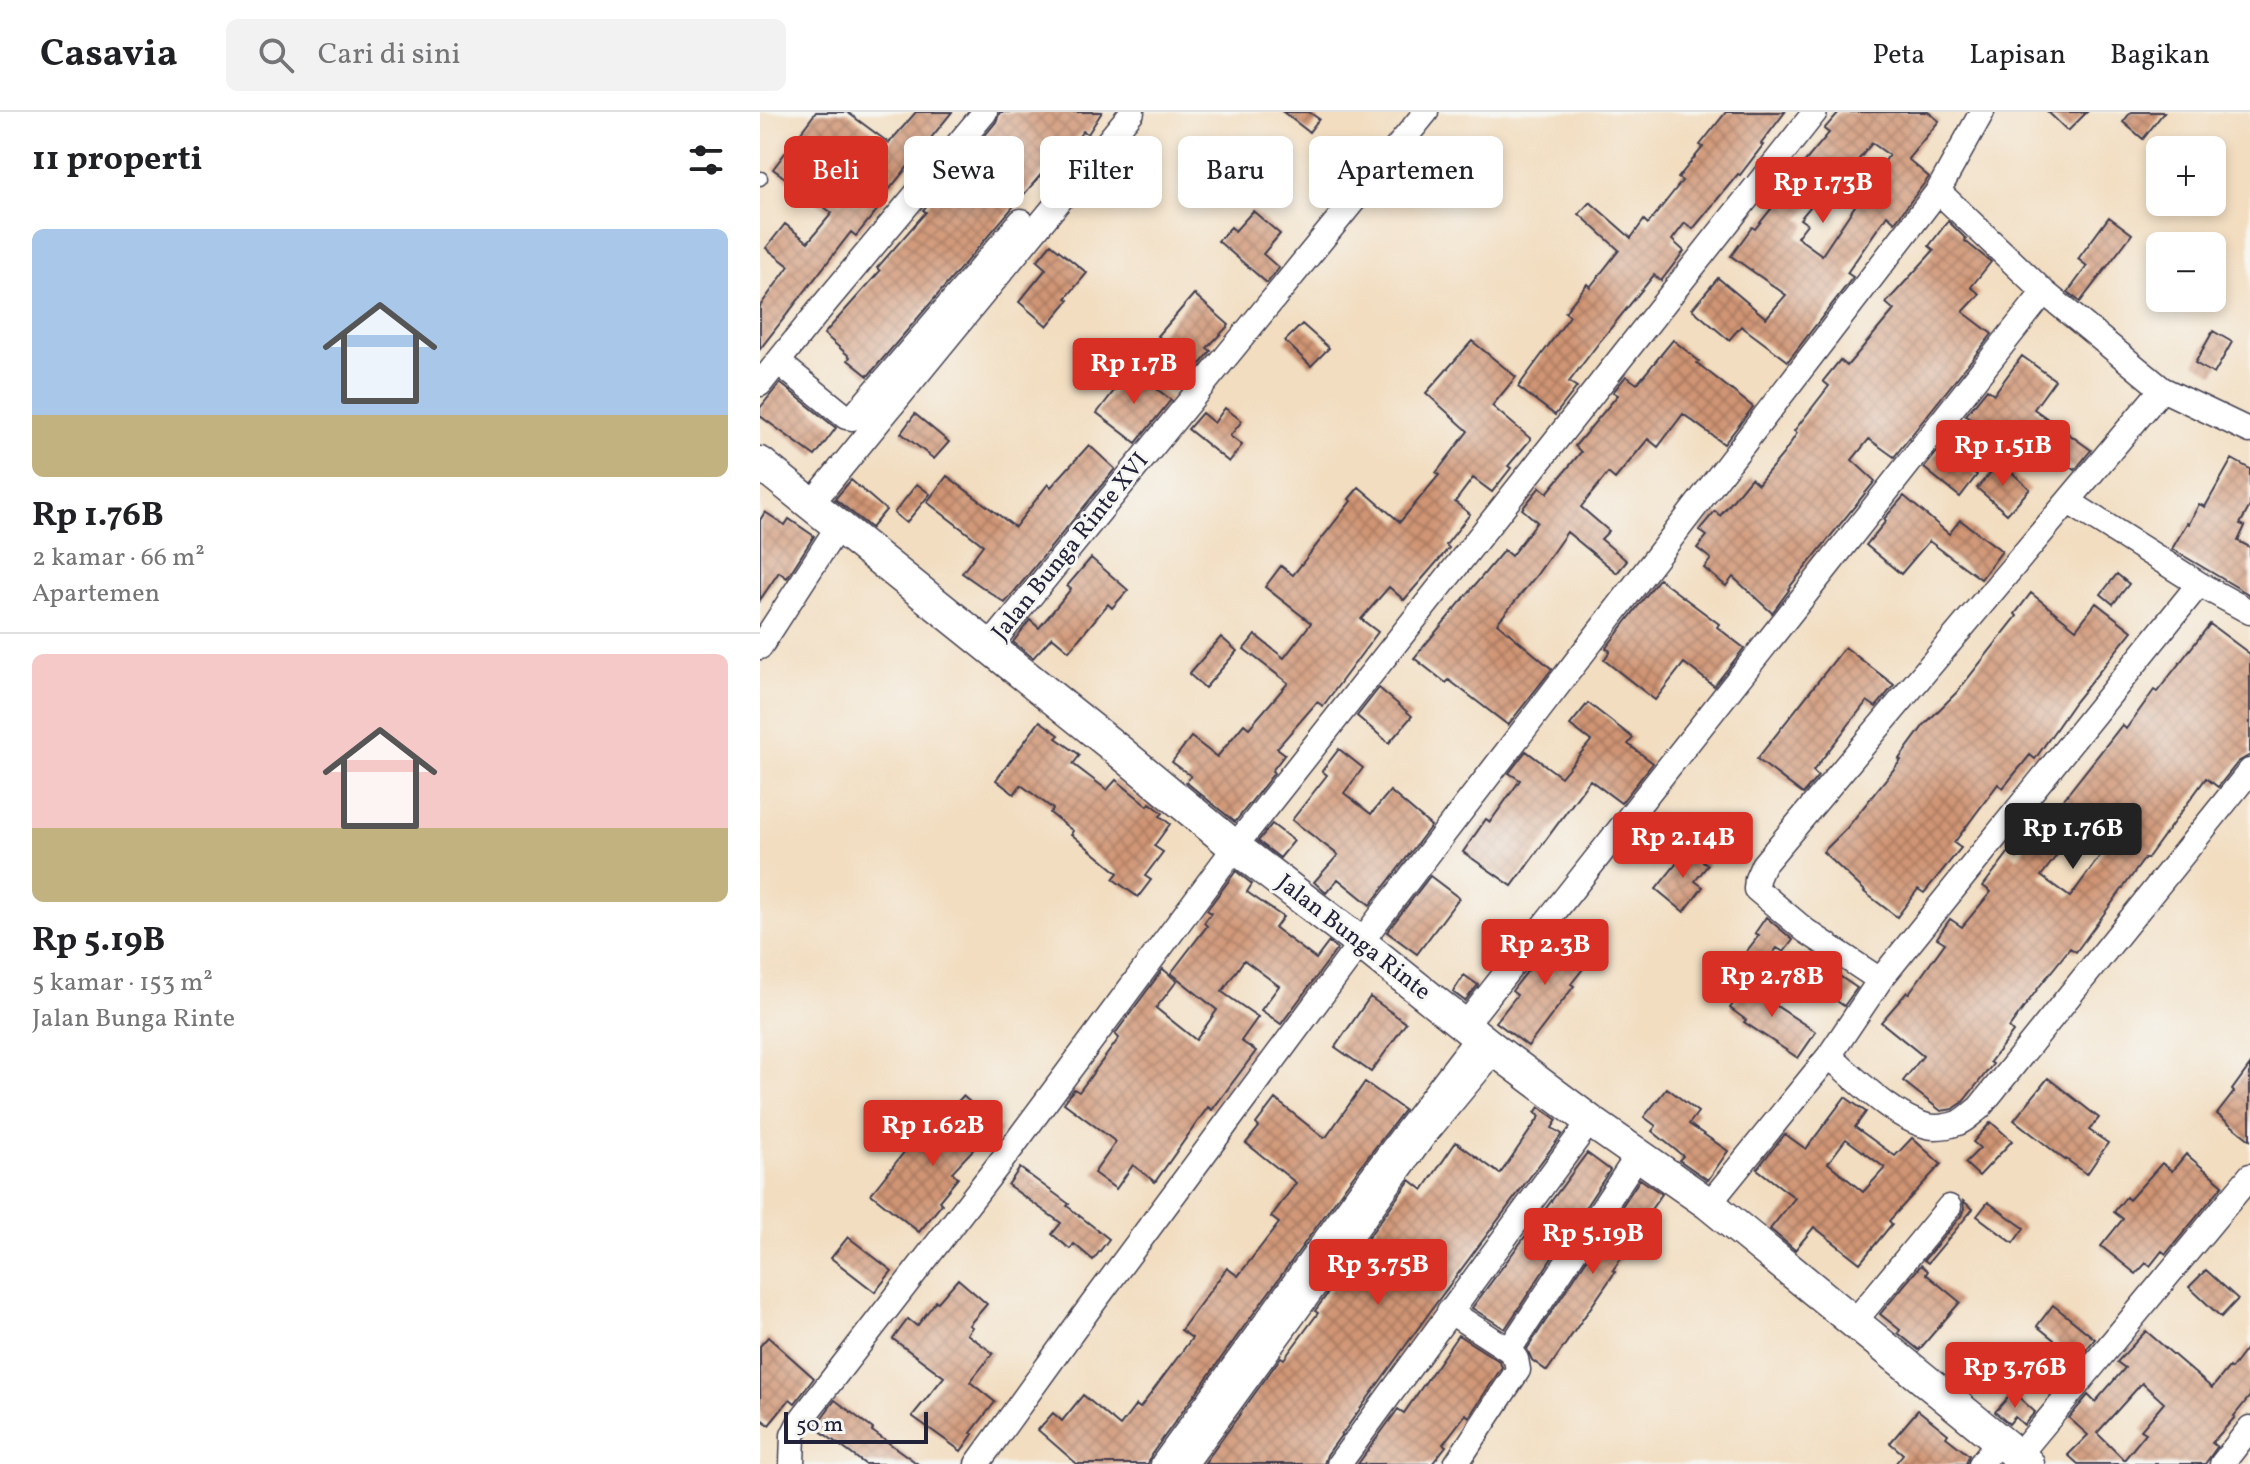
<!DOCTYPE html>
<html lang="id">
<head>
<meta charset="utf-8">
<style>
	:root { --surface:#fff; --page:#f2f2f2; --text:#202124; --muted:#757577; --line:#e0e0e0; --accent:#d93025 }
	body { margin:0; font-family:Vollkorn,serif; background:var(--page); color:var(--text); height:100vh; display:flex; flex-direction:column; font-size:30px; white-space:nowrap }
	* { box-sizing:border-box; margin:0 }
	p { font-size:26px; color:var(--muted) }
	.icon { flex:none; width:44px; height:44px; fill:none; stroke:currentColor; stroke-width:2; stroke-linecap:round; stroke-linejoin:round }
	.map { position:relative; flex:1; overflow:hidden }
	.panel { display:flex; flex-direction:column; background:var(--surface); width:760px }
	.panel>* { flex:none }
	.banner { position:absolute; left:24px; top:24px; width:760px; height:72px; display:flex; gap:16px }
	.tools { position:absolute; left:1386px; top:24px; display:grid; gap:16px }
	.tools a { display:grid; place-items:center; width:80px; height:80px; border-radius:12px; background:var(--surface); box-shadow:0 4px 12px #0003; font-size:40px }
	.scale { position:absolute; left:24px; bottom:20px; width:144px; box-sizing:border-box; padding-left:8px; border:4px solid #22223b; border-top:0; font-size:22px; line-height:28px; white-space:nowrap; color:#22223b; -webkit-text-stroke:6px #f6f6f2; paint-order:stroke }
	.price { position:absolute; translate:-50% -68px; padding:0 18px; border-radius:8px; background:var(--accent); color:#fff; font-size:26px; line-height:52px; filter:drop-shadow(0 2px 4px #0008) }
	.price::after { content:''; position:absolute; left:50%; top:48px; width:24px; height:18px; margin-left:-12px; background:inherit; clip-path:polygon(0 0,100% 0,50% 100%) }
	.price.current { background:#222; color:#fff }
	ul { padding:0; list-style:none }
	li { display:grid; align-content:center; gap:16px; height:424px; padding:0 32px }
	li+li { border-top:2px solid var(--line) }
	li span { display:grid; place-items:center; height:248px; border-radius:12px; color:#555 }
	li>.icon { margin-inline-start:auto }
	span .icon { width:144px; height:144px; fill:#fffc; stroke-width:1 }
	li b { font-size:34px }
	h2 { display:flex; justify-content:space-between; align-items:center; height:96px; padding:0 32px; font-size:34px }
	.pill { padding:0 28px; border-radius:12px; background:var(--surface); box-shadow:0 4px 12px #0003; font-size:28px; line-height:72px }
	.pill.current { background:var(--accent); color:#fff }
	header { display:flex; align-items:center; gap:48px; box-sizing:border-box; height:112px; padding:0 40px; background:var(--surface); border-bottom:2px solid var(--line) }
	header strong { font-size:38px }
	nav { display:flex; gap:44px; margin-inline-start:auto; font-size:28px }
	.search { width:560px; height:72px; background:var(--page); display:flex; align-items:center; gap:20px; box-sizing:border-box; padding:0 28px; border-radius:12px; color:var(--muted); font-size:30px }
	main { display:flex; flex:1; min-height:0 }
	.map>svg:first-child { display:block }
	.building { fill:url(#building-cross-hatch); fill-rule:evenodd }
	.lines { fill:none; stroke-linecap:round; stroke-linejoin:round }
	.lane-casing { stroke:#413e4f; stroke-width:15 }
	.street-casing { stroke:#413e4f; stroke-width:27 }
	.secondary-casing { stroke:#413e4f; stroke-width:35 }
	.lane { stroke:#fff; stroke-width:12 }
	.street { stroke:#fff; stroke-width:24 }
	.secondary { stroke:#fff; stroke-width:32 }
	.labels { text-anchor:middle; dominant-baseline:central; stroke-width:6; stroke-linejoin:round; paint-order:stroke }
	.street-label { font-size:24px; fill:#22223b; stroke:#f6f6f2 }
</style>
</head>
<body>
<header>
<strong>Casavia</strong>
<div class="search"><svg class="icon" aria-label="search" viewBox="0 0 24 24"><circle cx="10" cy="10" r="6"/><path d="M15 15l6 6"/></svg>Cari di sini</div>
<nav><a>Peta</a><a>Lapisan</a><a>Bagikan</a></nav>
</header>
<main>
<section class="panel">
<h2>11 properti<svg class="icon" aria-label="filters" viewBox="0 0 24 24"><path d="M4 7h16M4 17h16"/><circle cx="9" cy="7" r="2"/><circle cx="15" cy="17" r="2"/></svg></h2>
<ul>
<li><span style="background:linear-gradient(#a9c7e8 75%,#c2b280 0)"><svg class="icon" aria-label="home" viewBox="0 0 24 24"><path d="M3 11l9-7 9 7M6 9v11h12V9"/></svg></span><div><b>Rp 1.76B</b><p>2 kamar · 66 m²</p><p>Apartemen</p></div></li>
<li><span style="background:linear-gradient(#f6c9c9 70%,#c2b280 0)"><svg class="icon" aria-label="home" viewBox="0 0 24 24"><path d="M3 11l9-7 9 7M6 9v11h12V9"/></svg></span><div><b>Rp 5.19B</b><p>5 kamar · 153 m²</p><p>Jalan Bunga Rinte</p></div></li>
</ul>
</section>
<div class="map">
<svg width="1490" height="1352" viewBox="0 0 1490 1352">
	<defs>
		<pattern id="building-cross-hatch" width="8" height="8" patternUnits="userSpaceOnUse" patternTransform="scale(2)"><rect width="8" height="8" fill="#d09574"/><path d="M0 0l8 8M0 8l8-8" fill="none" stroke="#a87960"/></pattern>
	</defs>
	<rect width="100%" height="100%" fill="#f6f6f2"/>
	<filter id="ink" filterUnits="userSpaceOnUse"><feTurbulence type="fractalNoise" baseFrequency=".0125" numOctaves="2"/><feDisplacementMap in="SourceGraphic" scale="16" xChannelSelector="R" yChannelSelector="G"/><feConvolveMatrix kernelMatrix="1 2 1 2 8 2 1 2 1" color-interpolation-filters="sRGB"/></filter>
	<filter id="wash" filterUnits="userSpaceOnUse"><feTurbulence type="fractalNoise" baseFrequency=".006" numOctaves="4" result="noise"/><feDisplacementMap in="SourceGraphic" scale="32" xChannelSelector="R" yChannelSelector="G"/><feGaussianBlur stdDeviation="1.8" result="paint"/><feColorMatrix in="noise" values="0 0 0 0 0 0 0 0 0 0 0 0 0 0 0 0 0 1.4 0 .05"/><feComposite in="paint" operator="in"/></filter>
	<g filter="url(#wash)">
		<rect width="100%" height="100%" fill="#f2ddc0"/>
		<g id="blocks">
			<path class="building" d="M 56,0 L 87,0 L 129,31 L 156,0 L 192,0 L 124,84 L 127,86 L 96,124 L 91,120 L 0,237 L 0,194 L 29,154 L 6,136 L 25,112 L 48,130 L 72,101 L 13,57 Z
				M 240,0 L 342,0 L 328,22 L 323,19 L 300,48 L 296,45 L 108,264 L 88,248 L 90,245 L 64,222 L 120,159 L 117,156 L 166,100 L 163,98 L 236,10 Z
				M 523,0 L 549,0 L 559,7 L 549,20 Z
				M 966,0 L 1025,0 L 1001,32 L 1003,33 L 980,63 L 978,62 L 933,117 L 925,111 L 912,128 L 924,139 L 901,169 L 894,163 L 841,228 L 809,270 L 817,275 L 795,303 L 758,275 L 810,204 L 805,200 L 827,172 L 830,175 L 859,138 L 819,102 L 830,90 L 871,126 L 884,108 L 888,112 L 922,69 L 918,66 L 943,35 L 940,33 Z
				M 1079,0 L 1168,0 L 1179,9 L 1148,47 L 1169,65 L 1135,110 L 1127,103 L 1087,161 L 1093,165 L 1028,249 L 981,214 L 969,228 L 932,197 L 958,166 L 1006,206 L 1026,183 L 971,144 L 992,115 L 995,117 L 1020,86 L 1017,83 L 1069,21 L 1064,17 ZM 1112,31 L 1129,43 L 1062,143 L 1037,125 L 1047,112 L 1040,107 L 1064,78 L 1070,83 Z
				M 1288,0 L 1327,0 L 1308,19 Z
				M 1371,0 L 1404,0 L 1383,27 L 1363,10 Z
				M 493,99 L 520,122 L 503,142 L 519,156 L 507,171 L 458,129 L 471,115 L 475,119 Z
				M 1349,105 L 1372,122 L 1320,190 L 1308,180 L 1327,154 L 1318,147 Z
				M 1188,109 L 1206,127 L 1205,129 L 1231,150 L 1211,175 L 1220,182 L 1203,200 L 1232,222 L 1134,345 L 1109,327 L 1092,348 L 1115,369 L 1028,477 L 1029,478 L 1012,501 L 973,465 L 966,474 L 944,456 L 951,447 L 937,436 L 947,424 L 939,418 L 955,399 L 960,404 L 991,366 L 998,372 L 1024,341 L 1037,321 L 1034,319 L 1069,274 L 1063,269 L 1080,248 L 1087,254 L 1134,198 L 1126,191 L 1174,138 L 1169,134 Z
				M 291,132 L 327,161 L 306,186 L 309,188 L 287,214 L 259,190 L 286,157 L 277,149 Z
				M 434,182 L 469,213 L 447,236 L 451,239 L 437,256 L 398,224 Z
				M 542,212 L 569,236 L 551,254 L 525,229 Z
				M 1453,219 L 1472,230 L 1454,262 L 1435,251 Z
				M 913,228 L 939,249 L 937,251 L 993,295 L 964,332 L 923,302 L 898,335 L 888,327 L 855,367 L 848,361 L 821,395 L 849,419 L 841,427 L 867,449 L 857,461 L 807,420 L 776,464 L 737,511 L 792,557 L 748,613 L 689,568 L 686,571 L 654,546 L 744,438 L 751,444 L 777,410 L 762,397 L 780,375 L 787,381 L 821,340 L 815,334 L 858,283 L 853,280 L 866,264 L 877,272 Z
				M 712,229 L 756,265 L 732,294 L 771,327 L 748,354 L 751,356 L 732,380 L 713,366 L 695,390 L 710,402 L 686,433 L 689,436 L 644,488 L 629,475 L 601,507 L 618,520 L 563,594 L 557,590 L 517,636 L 525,642 L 512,659 L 514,661 L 475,710 L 426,670 L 431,664 L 412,650 L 431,625 L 457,645 L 484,612 L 489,616 L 528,571 L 484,537 L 495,523 L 524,546 L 551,511 L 505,475 L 521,454 L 533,463 L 591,389 L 589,387 L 599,375 L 640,410 L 679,363 L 676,361 L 708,319 L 666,281 Z
				M 1262,244 L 1295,268 L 1274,297 L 1331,338 L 1315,358 L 1259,317 L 1247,333 L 1206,303 L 1227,277 L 1234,282 Z
				M 371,257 L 411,288 L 376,331 L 337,301 Z
				M 20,271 L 76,316 L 55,344 L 0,304 L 0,296 Z
				M 465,296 L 482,309 L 470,324 L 482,333 L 469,350 L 428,317 L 442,301 L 454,311 Z
				M 155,302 L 189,330 L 174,347 L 141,321 Z
				M 329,333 L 355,357 L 245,491 L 202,461 L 223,433 L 167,390 L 187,364 L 255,415 L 288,372 L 291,375 Z
				M 1181,335 L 1217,363 L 1200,385 L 1164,356 Z
				M 1472,347 L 1490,357 L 1490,394 L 1480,412 L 1485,414 L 1478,429 L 1490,435 L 1490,483 L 1412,437 L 1427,411 L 1429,412 L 1439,392 L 1445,395 Z
				M 1240,350 L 1270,377 L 1247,402 L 1217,376 Z
				M 91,368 L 126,398 L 111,416 L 75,387 Z
				M 157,372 L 170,382 L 146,411 L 134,401 Z
				M 1144,384 L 1189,422 L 1200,408 L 1242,439 L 1221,467 L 1169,429 L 1141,462 L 1106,433 L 1126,409 L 1124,407 Z
				M 5,400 L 25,413 L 29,407 L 54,424 L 27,466 L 19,460 L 0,488 L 0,408 Z
				M 331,446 L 368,478 L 352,496 L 348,492 L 309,539 L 292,525 L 273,546 L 253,530 L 270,508 L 279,516 L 311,477 L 307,474 Z
				M 1357,462 L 1369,472 L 1353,492 L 1341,482 Z
				M 899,467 L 959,512 L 957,515 L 984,536 L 954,574 L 924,551 L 895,588 L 844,548 L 850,539 L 846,536 Z
				M 1271,481 L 1316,517 L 1336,491 L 1372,519 L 1314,591 L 1275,647 L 1270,643 L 1243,676 L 1238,672 L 1194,731 L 1201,736 L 1164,781 L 1158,777 L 1137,805 L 1104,780 L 1105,779 L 1063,740 L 1086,717 L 1141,648 L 1139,647 L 1164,613 L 1197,580 L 1257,504 L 1255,502 Z
				M 1450,512 L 1490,542 L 1490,643 L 1478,650 L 1458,675 L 1446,666 L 1387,747 L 1385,746 L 1316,840 L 1310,836 L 1279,875 L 1249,916 L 1253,920 L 1230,950 L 1233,952 L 1202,991 L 1193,997 L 1181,999 L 1143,969 L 1163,944 L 1121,910 L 1147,880 L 1149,881 L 1185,831 L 1177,826 L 1190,807 L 1202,815 L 1231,780 L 1223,774 L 1249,740 L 1257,746 L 1282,713 L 1307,730 L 1281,764 L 1310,785 L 1353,726 L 1303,688 L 1362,613 L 1366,617 L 1394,578 L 1397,580 Z
				M 461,525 L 477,539 L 445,576 L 429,562 Z
				M 1085,535 L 1134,573 L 1116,595 L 1107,589 L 1053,659 L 1058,664 L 1043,682 L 997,647 Z
				M 619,576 L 652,604 L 629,631 L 597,604 Z
				M 828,591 L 873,626 L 868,632 L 893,651 L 861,691 L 830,668 L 752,774 L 703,740 L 726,707 L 730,710 L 760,668 L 749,661 L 766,639 L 801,665 L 831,629 L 810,613 Z
				M 280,609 L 299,623 L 296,626 L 320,643 L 313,652 L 347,678 L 356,668 L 388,694 L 390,691 L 403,701 L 400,704 L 410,712 L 394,734 L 403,740 L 385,764 L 391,768 L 378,785 L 353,767 L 358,761 L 311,722 L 313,719 L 290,701 L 293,697 L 261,673 L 254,682 L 236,668 Z
				M 579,637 L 603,656 L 584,681 L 611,702 L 630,679 L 671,714 L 610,793 L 578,767 L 566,781 L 554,770 L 578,743 L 532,708 L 567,663 L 562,659 Z
				M 512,712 L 534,729 L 520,746 L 498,729 Z
				M 924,735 L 948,753 L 935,769 L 943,775 L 924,800 L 896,777 L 917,751 L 913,748 Z
				M 476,759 L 492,772 L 487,780 L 523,805 L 515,816 L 556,847 L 569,830 L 577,837 L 521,912 L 501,898 L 519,874 L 484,848 L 462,880 L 498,905 L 481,929 L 496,939 L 452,998 L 448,995 L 395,1070 L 373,1053 L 356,1077 L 334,1061 L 356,1030 L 304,991 L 314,977 L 319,980 L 359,926 L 355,922 L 403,857 L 417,869 L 396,896 L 436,928 L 457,898 L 411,861 L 447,814 L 444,811 L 451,801 L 447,798 Z
				M 670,764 L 699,786 L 657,842 L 627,820 Z
				M 1006,805 L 1033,828 L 1024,840 L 1017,836 L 1001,857 L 983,844 L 999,823 L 995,821 Z
				M 801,816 L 834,843 L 811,872 L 814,874 L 768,934 L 736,910 L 757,883 L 752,879 Z
				M 1050,844 L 1097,876 L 1084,894 L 1037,862 Z
				M 704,863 L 718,873 L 705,889 L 693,880 Z
				M 995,863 L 1008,872 L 1000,883 L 1056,920 L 1038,946 L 984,910 L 986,908 L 970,896 Z
				M 610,885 L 646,911 L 611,960 L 575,935 Z
				M 1490,953 L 1490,1028 L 1457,1002 L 1474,980 L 1472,978 Z
				M 1288,966 L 1339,1006 L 1329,1018 L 1348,1031 L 1327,1062 L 1306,1047 L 1305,1048 L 1254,1008 Z
				M 605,970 L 644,998 L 591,1067 L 391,1343 L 388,1352 L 317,1352 L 278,1318 L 293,1301 L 302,1309 L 323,1283 L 360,1314 L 376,1293 L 380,1296 L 432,1226 L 421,1218 L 467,1156 L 478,1164 L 519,1111 L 511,1105 L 536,1071 L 486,1031 L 499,1015 L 496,1012 L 515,987 L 564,1026 L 567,1024 Z
				M 907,976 L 938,1000 L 929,1012 L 968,1039 L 948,1068 L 919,1048 L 923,1044 L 892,1019 L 896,1014 L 884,1005 Z
				M 203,984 L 242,1018 L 229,1032 L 223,1027 L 192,1060 L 198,1066 L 179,1089 L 182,1092 L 159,1120 L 111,1082 L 153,1029 L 170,1042 L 202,1008 L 190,998 Z
				M 1085,985 L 1106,1000 L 1095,1015 L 1135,1044 L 1152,1026 L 1181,1052 L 1129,1109 L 1132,1112 L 1100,1151 L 1054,1115 L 1035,1138 L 1010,1117 L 1035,1086 L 997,1057 L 1025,1022 L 1046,1037 ZM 1086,1027 L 1125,1056 L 1103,1080 L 1068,1051 Z
				M 779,995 L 797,1008 L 792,1016 L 802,1022 L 677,1190 L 567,1343 L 564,1352 L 444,1352 L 521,1245 L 524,1247 L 558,1201 L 555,1199 L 650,1068 L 663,1078 L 696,1030 L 740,1062 L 780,1004 L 775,1001 Z
				M 1231,1010 L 1252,1029 L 1219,1064 L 1205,1051 L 1220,1036 L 1213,1030 Z
				M 827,1041 L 850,1058 L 745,1217 L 712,1196 Z
				M 1426,1042 L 1463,1073 L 1406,1142 L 1402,1139 L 1390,1154 L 1386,1151 L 1376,1162 L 1341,1134 L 1363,1107 L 1354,1100 L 1366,1085 L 1369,1088 L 1402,1051 L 1412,1059 Z
				M 260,1056 L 309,1092 L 307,1094 L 349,1127 L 333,1148 L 314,1132 L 310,1137 L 292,1122 L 301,1111 L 248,1073 Z
				M 880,1067 L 902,1082 L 882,1110 L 884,1112 L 870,1134 L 853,1158 L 855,1160 L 787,1259 L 772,1248 L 767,1237 Z
				M 1203,1089 L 1213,1097 L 1168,1151 L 1164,1148 L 1201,1104 L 1204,1097 Z
				M 1228,1090 L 1264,1116 L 1253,1131 L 1217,1104 Z
				M 88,1125 L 132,1159 L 115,1180 L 71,1146 Z
				M 1161,1153 L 1168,1159 L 1166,1162 L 1200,1190 L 1159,1238 L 1138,1221 L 1140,1218 L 1120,1202 Z
				M 1446,1158 L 1478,1187 L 1461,1205 L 1429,1175 Z
				M 198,1167 L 227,1192 L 209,1213 L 212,1215 L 207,1222 L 233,1241 L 210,1270 L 235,1290 L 211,1321 L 213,1322 L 201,1339 L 152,1304 L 184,1265 L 133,1227 L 148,1207 L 157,1214 L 176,1189 L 178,1190 Z
				M 1293,1193 L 1335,1227 L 1301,1268 L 1282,1254 L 1299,1232 L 1277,1214 Z
				M 1386,1219 L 1452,1276 L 1469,1255 L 1471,1257 L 1490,1232 L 1490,1284 L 1474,1304 L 1475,1305 L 1452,1331 L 1457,1335 L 1445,1352 L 1318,1352 L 1308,1343 L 1328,1323 L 1309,1306 L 1328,1283 L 1335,1290 L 1365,1256 L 1357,1250 ZM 1382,1271 L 1404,1291 L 1381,1318 L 1386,1321 L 1364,1348 L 1337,1321 Z
				M 698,1223 L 739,1249 L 742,1255 L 709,1305 L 706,1302 L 683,1332 L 686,1334 L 672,1352 L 598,1352 L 638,1297 L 644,1301 Z
				M 8,1225 L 54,1266 L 35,1291 L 30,1287 L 9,1313 L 0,1306 L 0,1234 Z
				M 1253,1280 L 1275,1300 L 1264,1313 L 1255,1305 L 1249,1312 L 1235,1300 Z
				M 75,1288 L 113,1317 L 112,1319 L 158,1352 L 105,1352 L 55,1315 Z
				M 1158,1298 L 1188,1322 L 1186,1325 L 1209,1343 L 1206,1352 L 1135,1352 L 1143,1342 L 1130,1331 Z"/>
		</g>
	</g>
	<g filter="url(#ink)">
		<use href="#blocks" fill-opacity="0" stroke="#413e4f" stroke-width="2"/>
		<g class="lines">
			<defs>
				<path id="lane" d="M 0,67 L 1,66"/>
				<path id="street" d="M 1178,79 L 1284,180 L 1402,277 L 1490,319
					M 18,250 L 86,305 L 92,306 L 261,109
					M 0,272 L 66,190 L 225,0
					M 1309,390 L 1439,472 L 1490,500
					M 52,391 L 372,0
					M 0,535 L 79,413
					M 229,535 L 666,0
					M 1120,868 L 1439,472
					M 705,913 L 1284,180
					M 1069,944 C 1096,967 1133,1005 1167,1014 C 1176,1016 1189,1014 1198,1011 C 1206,1008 1212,1001 1219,996 L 1490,659
					M 949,1092 L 1069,944 L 1120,868 L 1046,819 L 996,777 L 997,767 L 1003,753 L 1402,277
					M 689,1199 L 749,1238 L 756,1247 L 758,1258 L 696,1352
					M 1095,1209 L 1189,1095
					M 749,1238 L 878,1043
					M 1258,1344 L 1490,1064
					M 32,1352 L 33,1323 L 40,1309 L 253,1034 L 484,723 L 1055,0
					M 217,1352 L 328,1198 L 616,810 L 1178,79 L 1222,0
					M 403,1352 L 603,1076 L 718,925
					M 425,1352 L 663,1025 L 735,938
					M 579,1352 L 830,1009
					M 1221,1352 L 1240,1327
					M 1462,1352 L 1490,1316"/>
				<path id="secondary" d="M 0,351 L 359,639 L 475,735 L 601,831 L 735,938 L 830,1009 L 949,1092 L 1268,1352"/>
			</defs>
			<use href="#lane" class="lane-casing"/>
			<use href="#street" class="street-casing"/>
			<use href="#secondary" class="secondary-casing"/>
			<use href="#lane" class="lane"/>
			<use href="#street" class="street"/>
			<use href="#secondary" class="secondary"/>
		</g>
	</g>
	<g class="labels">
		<g class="street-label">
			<text transform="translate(311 435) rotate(-51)">Jalan Bunga Rinte XVI</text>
			<text transform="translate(593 826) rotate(38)">Jalan Bunga Rinte</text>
		</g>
	</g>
</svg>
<div class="tools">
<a>+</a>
<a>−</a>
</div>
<div class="scale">50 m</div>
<b class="price" style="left:1063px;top:113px">Rp 1.73B</b>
<b class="price" style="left:374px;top:294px">Rp 1.7B</b>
<b class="price" style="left:1243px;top:376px">Rp 1.51B</b>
<b class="price current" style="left:1313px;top:759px">Rp 1.76B</b>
<b class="price" style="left:923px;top:768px">Rp 2.14B</b>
<b class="price" style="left:785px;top:875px">Rp 2.3B</b>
<b class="price" style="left:1012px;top:907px">Rp 2.78B</b>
<b class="price" style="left:173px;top:1056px">Rp 1.62B</b>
<b class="price" style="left:833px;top:1164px">Rp 5.19B</b>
<b class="price" style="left:618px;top:1195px">Rp 3.75B</b>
<b class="price" style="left:1255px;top:1298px">Rp 3.76B</b>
<div class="banner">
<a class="pill current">Beli</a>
<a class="pill">Sewa</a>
<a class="pill">Filter</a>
<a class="pill">Baru</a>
<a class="pill">Apartemen</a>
</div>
</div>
</main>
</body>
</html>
